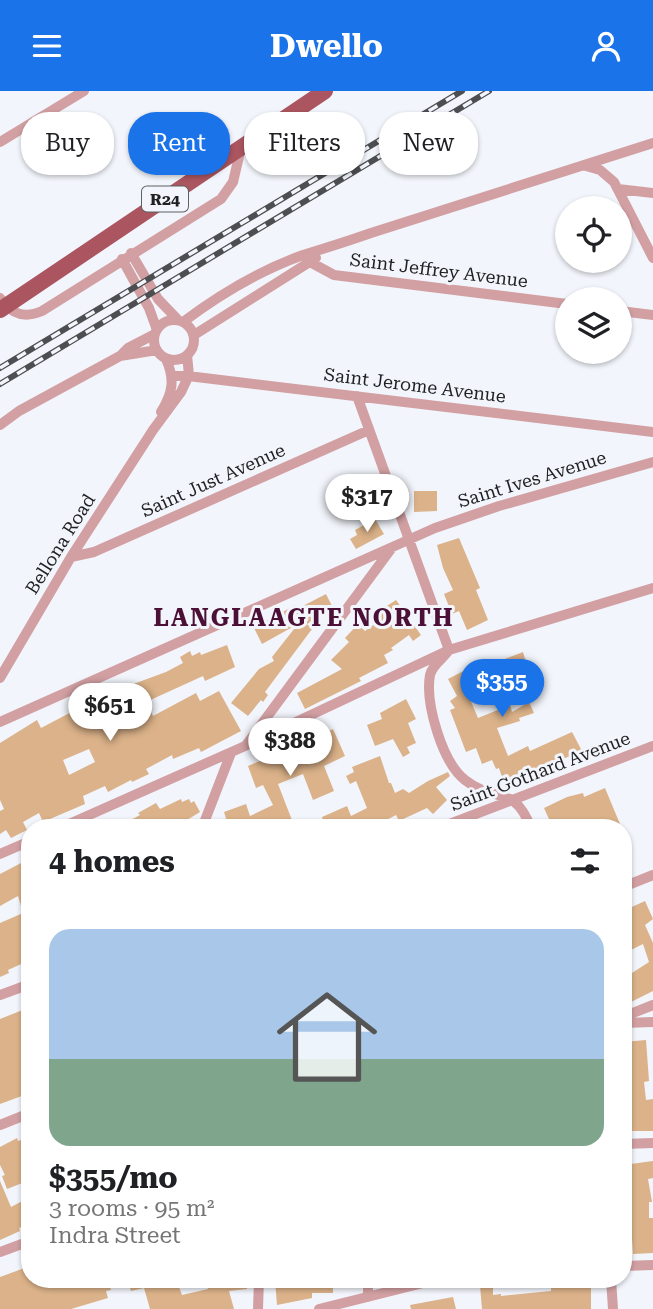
<!DOCTYPE html>
<html lang="en">
<head>
<meta charset="utf-8">
<style>
	:root { --surface:#fff; --page:#f6f6f6; --text:#202124; --muted:#757577; --accent:#1a73e8 }
	body { margin:0; font-family:"Roboto Serif",serif; background:var(--page); color:var(--text); height:100vh; display:flex; flex-direction:column; font-size:26px; white-space:nowrap }
	* { box-sizing:border-box; margin:0 }
	p { font-size:23px; color:var(--muted) }
	.icon { flex:none; width:38px; height:38px; fill:none; stroke:currentColor; stroke-width:2; stroke-linecap:round; stroke-linejoin:round }
	.map { position:relative; flex:1; overflow:hidden }
	.panel { position:absolute; left:21px; top:728px; width:611px; height:469px; display:flex; flex-direction:column; background:var(--surface); border-radius:28px; box-shadow:0 2px 5px #0004 }
	.panel>* { flex:none }
	.hud { position:absolute; left:21px; top:21px; width:612px; height:63px; display:flex; gap:14px }
	.buttons { position:absolute; left:555px; top:105px; display:grid; gap:14px }
	.buttons a { display:grid; place-items:center; width:77px; height:77px; border-radius:50%; background:var(--surface); box-shadow:0 2px 5px #0004; font-size:35px }
	.price { position:absolute; translate:-50% -60px; padding:0 16px; border-radius:24px; background:#fff; color:#222; font-size:23px; line-height:46px; filter:drop-shadow(0 2px 4px #0008) }
	.price::after { content:''; position:absolute; left:50%; top:42px; width:21px; height:16px; margin-left:-10px; background:inherit; clip-path:polygon(0 0,100% 0,50% 100%) }
	.price.current { background:var(--accent); color:#fff }
	ul { padding:0; list-style:none }
	li { display:grid; align-content:center; gap:14px; height:371px; padding:0 28px }
	li span { display:grid; place-items:center; height:217px; border-radius:21px; color:#555 }
	li>.icon { margin-inline-start:auto }
	span .icon { width:126px; height:126px; fill:#fffc; stroke-width:1 }
	li b { font-size:30px }
	h2 { display:flex; justify-content:space-between; align-items:center; height:84px; padding:0 28px; font-size:30px }
	.chip { padding:0 24px; border-radius:28px; background:var(--surface); box-shadow:0 2px 5px #0004; font-size:24px; line-height:63px }
	.chip.current { background:var(--accent); color:#fff }
	header { display:flex; justify-content:space-between; align-items:center; height:91px; padding:0 28px; background:var(--accent); color:#fff; font-size:32px; font-weight:700 }
	.map>svg:first-child { display:block }
	.building { fill:#dbb289; fill-rule:evenodd }
	.lines { fill:none; stroke-linecap:round; stroke-linejoin:round }
	.minor { stroke:#d2a0a3; stroke-width:10 }
	.primary { stroke:#ab5560; stroke-width:16 }
	.rail-casing { stroke:#4d4e51; stroke-width:6 }
	.rail { stroke:#f2f5fb; stroke-width:3.5; stroke-dasharray:10; stroke-linecap:butt }
	.labels { text-anchor:middle; dominant-baseline:central; stroke-width:6; stroke-linejoin:round; paint-order:stroke }
	.shield { fill:#f2f5fb; stroke:#5e6063; stroke-width:2 }
	.shield-label { font-size:16px; font-weight:bold; fill:#1f2022 }
	.street-label { font-size:18px; fill:#1f2022; stroke:#f2f5fb }
	.district-label { font-size:24px; font-weight:bold; letter-spacing:2px; fill:#4c1036; stroke:#f2f5fb }
</style>
</head>
<body>
<header><svg class="icon" aria-label="menu" viewBox="0 0 24 24"><path d="M4 6h16M4 12h16M4 18h16"/></svg>Dwello<svg class="icon" aria-label="person" viewBox="0 0 24 24"><circle cx="12" cy="8" r="4"/><path d="M4 21q1-7 8-7t8 7"/></svg></header>
<div class="map">
<svg width="653" height="1218" viewBox="0 0 653 1218">
	<rect width="100%" height="100%" fill="#f2f5fb"/>
	<path class="building" d="M 414,400 L 437,400 L 437,420 L 414,421 Z
		M 375,428 L 384,443 L 356,458 L 350,448 L 357,444 L 355,439 Z
		M 459,447 L 480,497 L 476,499 L 488,529 L 467,539 L 459,520 L 452,523 L 444,503 L 453,499 L 443,477 L 437,454 Z
		M 326,503 L 334,519 L 307,533 L 312,538 L 265,601 L 268,604 L 263,611 L 261,609 L 248,625 L 231,612 L 259,578 L 274,570 L 272,566 L 298,533 L 262,553 L 254,537 L 295,514 L 297,518 Z
		M 396,509 L 421,544 L 413,550 L 409,544 L 391,557 L 393,559 L 384,564 L 388,572 L 359,587 L 361,590 L 305,618 L 297,602 L 342,578 L 331,569 L 349,551 L 345,547 L 358,533 L 365,540 L 380,529 L 376,522 Z
		M 227,554 L 235,576 L 205,590 L 203,585 L 146,611 L 153,625 L 196,602 L 200,610 L 219,600 L 241,640 L 201,661 L 199,657 L 173,668 L 172,664 L 146,678 L 149,683 L 132,691 L 131,689 L 108,701 L 105,695 L 83,705 L 85,713 L 43,731 L 39,722 L 23,731 L 27,739 L 11,747 L 6,739 L 0,743 L 0,720 L 4,718 L 0,709 L 0,652 L 37,629 L 41,637 L 81,616 L 83,619 L 136,592 L 166,581 L 183,572 L 180,566 L 190,560 L 192,565 L 200,561 L 201,564 ZM 89,658 L 95,671 L 69,684 L 63,669 Z
		M 523,561 L 533,594 L 514,601 L 510,592 L 489,600 L 488,598 L 470,608 L 478,627 L 510,614 L 512,621 L 529,611 L 534,622 L 519,627 L 520,630 L 497,637 L 508,665 L 528,655 L 530,660 L 572,641 L 582,660 L 520,686 L 519,683 L 503,689 L 499,677 L 496,678 L 492,669 L 482,673 L 476,657 L 466,661 L 450,619 L 455,617 L 450,610 L 457,605 L 448,588 L 477,573 L 479,578 Z
		M 406,608 L 416,628 L 408,632 L 416,652 L 407,656 L 410,662 L 403,666 L 393,648 L 375,655 L 367,634 L 382,628 L 380,622 Z
		M 333,638 L 345,665 L 324,675 L 334,700 L 313,709 L 303,683 L 278,693 L 295,737 L 269,737 L 267,731 L 252,737 L 229,737 L 224,721 L 246,713 L 250,725 L 273,714 L 263,694 L 256,697 L 248,675 L 281,661 L 280,657 L 292,653 L 290,649 L 303,645 L 302,642 L 311,639 L 314,647 Z
		M 380,665 L 389,692 L 391,692 L 395,702 L 403,698 L 409,702 L 428,690 L 448,681 L 450,685 L 436,696 L 447,709 L 433,723 L 427,717 L 399,730 L 396,724 L 371,737 L 305,737 L 323,729 L 322,726 L 347,715 L 351,725 L 367,717 L 356,690 L 350,693 L 346,685 L 354,681 L 352,676 Z
		M 605,697 L 620,733 L 612,737 L 553,737 L 544,717 L 567,706 L 583,702 L 584,706 Z
		M 181,708 L 182,711 L 189,708 L 191,712 L 194,710 L 200,721 L 187,729 L 190,737 L 116,737 L 140,724 L 138,722 L 156,712 L 160,718 Z
		M 23,771 L 25,775 L 30,773 L 30,869 L 8,879 L 9,882 L 0,886 L 0,832 L 23,822 L 18,805 L 0,815 L 0,783 Z
		M 645,810 L 653,828 L 645,834 L 653,852 L 653,900 L 623,915 L 623,820 ZM 643,853 L 649,871 L 632,882 L 623,863 Z
		M 30,916 L 30,1002 L 0,1013 L 0,928 Z
		M 646,949 L 649,990 L 644,991 L 646,1009 L 653,1008 L 653,1040 L 627,1040 L 626,1016 L 623,1017 L 623,996 L 625,996 L 623,951 Z
		M 30,1046 L 30,1089 L 7,1098 L 2,1085 L 5,1084 L 0,1074 L 0,1056 L 17,1047 L 18,1050 Z
		M 653,1070 L 653,1087 L 648,1088 L 652,1111 L 649,1111 L 649,1127 L 653,1127 L 653,1162 L 633,1163 L 630,1119 L 623,1074 Z
		M 0,1090 L 11,1116 L 30,1106 L 30,1132 L 19,1137 L 20,1140 L 0,1149 Z
		M 30,1175 L 30,1188 L 100,1188 L 102,1192 L 108,1190 L 111,1199 L 106,1200 L 108,1207 L 71,1218 L 0,1218 L 0,1186 Z
		M 127,1188 L 176,1188 L 182,1204 L 208,1198 L 207,1193 L 223,1188 L 246,1188 L 247,1198 L 229,1200 L 234,1218 L 150,1218 L 144,1197 L 131,1200 Z
		M 333,1188 L 333,1202 L 312,1202 L 312,1207 L 277,1214 L 275,1189 Z
		M 551,1191 L 559,1191 L 559,1193 L 591,1191 L 591,1218 L 482,1218 L 480,1195 L 493,1194 L 493,1204 L 501,1203 L 501,1205 L 551,1200 Z
		M 453,1206 L 456,1218 L 411,1218 L 410,1214 Z"/>
	<g class="lines">
		<path class="minor" d="M 0,51 L 84,0
			M 586,75 L 600,79 L 614,91 L 653,167
			M 618,98 L 653,102
			M 131,162 L 158,208 L 178,229
			M 122,168 L 149,217 L 157,239
			M 310,171 L 334,184 L 567,213
			M 0,207 C 11,223 24,228 42,220 L 221,108 L 233,91 L 241,57
			M 620,220 L 653,224
			M154 249a20 20 0 1 1 40 0a20 20 0 1 1-40 0Z
			M 183,231 C 219,204 261,179 303,164 C 326,157 348,150 371,142 L 653,52
			M 194,244 L 316,167
			M 122,263 L 128,257 L 155,243
			M 173,285 L 188,285 L 653,341
			M 357,305 L 449,559 C 443,568 432,574 430,584 C 425,612 442,671 465,689 C 495,713 514,692 531,737
			M 161,321 C 173,302 175,288 166,268
			M 0,334 L 19,320 L 120,265 L 157,259
			M 71,466 L 94,461 L 369,339
			M 0,587 L 71,466 L 153,339 L 181,301 L 189,284 L 187,264
			M 0,631 L 435,437 L 499,415 L 653,371
			M 247,653 L 391,458
			M 60,737 L 245,655 L 449,559 L 653,497
			M 202,737 L 231,662
			M 439,737 L 653,655
			M 0,763 L 30,750
			M 623,796 L 653,784
			M 0,904 L 30,893
			M 623,926 L 653,914
			M 623,932 L 653,931
			M 0,1034 L 30,1022
			M 623,1053 L 653,1052
			M 0,1161 L 30,1150
			M 623,1175 L 653,1174
			M 368,1188 L 368,1206
			M 611,1188 L 613,1218
			M 258,1218 L 259,1188
			M 319,1218 L 439,1188"/>
		<path class="primary" d="M 0,219 L 325,0"/>
		<defs>
			<path id="rail" d="M 0,277 L 462,0
				M 0,293 L 489,0"/>
		</defs>
		<use href="#rail" class="rail-casing"/>
		<use href="#rail" class="rail"/>
	</g>
	<g class="labels">
		<rect class="shield" x="142" y="95.5" width="46" height="25" rx="5"/>
		<g class="shield-label">
			<text x="165" y="108">R24</text>
		</g>
		<g class="street-label">
			<text transform="translate(439 179) rotate(7)">Saint Jeffrey Avenue</text>
			<text transform="translate(415 294) rotate(7)">Saint Jerome Avenue</text>
			<text transform="translate(532 388) rotate(-17)">Saint Ives Avenue</text>
			<text transform="translate(213 389) rotate(-24)">Saint Just Avenue</text>
			<text transform="translate(60 453) rotate(-58)">Bellona Road</text>
			<text transform="translate(540 680) rotate(-21)">Saint Gothard Avenue</text>
		</g>
		<g class="district-label">
			<text x="304" y="527">LANGLAAGTE NORTH</text>
		</g>
	</g>
</svg>
<div class="buttons">
<a><svg class="icon" aria-label="locate" viewBox="0 0 24 24"><circle cx="12" cy="12" r="6"/><path d="M12 2v4M12 18v4M2 12h4M18 12h4"/></svg></a>
<a><svg class="icon" aria-label="layers" viewBox="0 0 24 24"><path d="M12 4l9 5-9 5-9-5zM3 14l9 5 9-5"/></svg></a>
</div>
<b class="price" style="left:367px;top:443px">$317</b>
<b class="price current" style="left:502px;top:628px">$355</b>
<b class="price" style="left:110px;top:652px">$651</b>
<b class="price" style="left:290px;top:687px">$388</b>
<div class="hud">
<a class="chip">Buy</a>
<a class="chip current">Rent</a>
<a class="chip">Filters</a>
<a class="chip">New</a>
</div>
<section class="panel">
<h2>4 homes<svg class="icon" aria-label="filters" viewBox="0 0 24 24"><path d="M4 7h16M4 17h16"/><circle cx="9" cy="7" r="2"/><circle cx="15" cy="17" r="2"/></svg></h2>
<ul>
<li><span style="background:linear-gradient(#a9c7e8 60%,#7fa58c 0)"><svg class="icon" aria-label="home" viewBox="0 0 24 24"><path d="M3 11l9-7 9 7M6 9v11h12V9"/></svg></span><div><b>$355/mo</b><p>3 rooms · 95 m²</p><p>Indra Street</p></div></li>
</ul>
</section>
</div>
</body>
</html>
